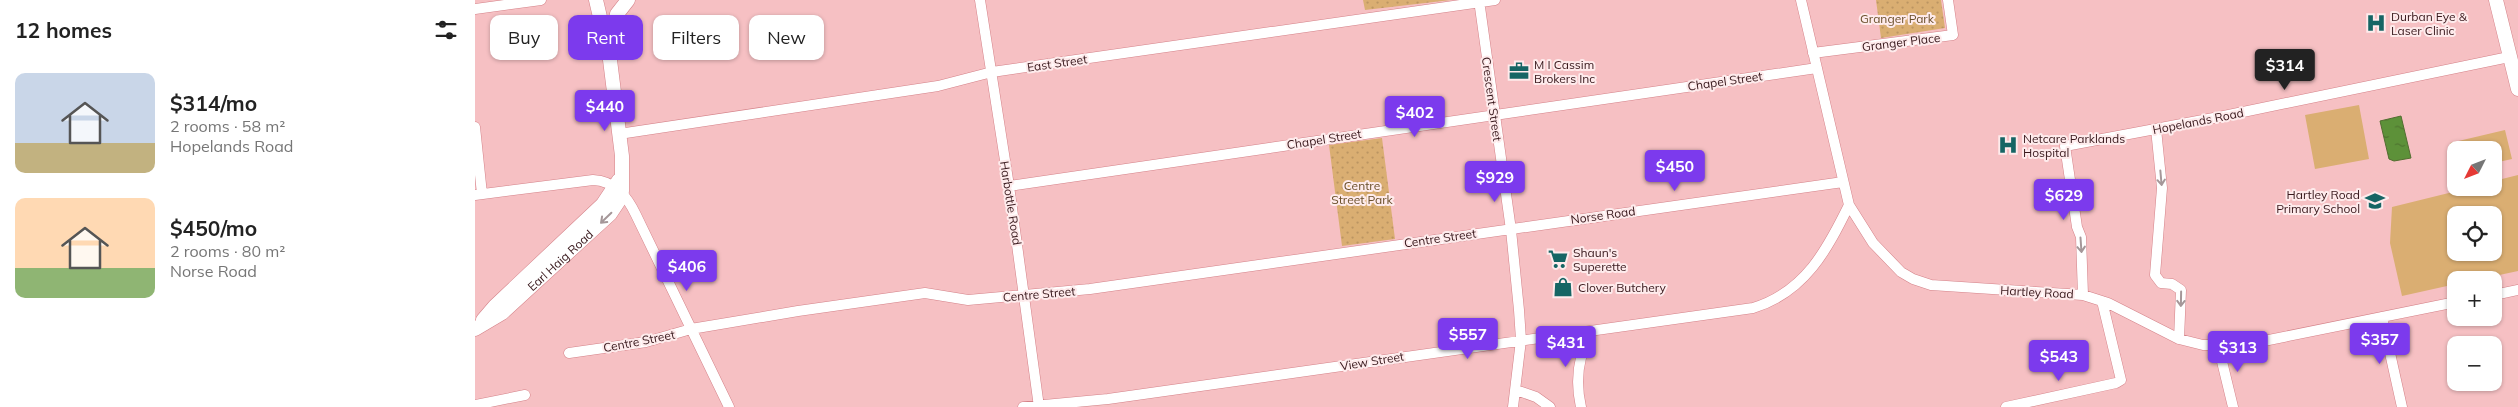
<!DOCTYPE html>
<html lang="en">
<head>
<meta charset="utf-8">
<style>
	:root { --surface:#fff; --page:#f2f2f2; --text:#222; --muted:#767676; --accent:#7c3aed }
	body { margin:0; font-family:Mulish,sans-serif; background:var(--page); color:var(--text); height:100vh; display:flex; flex-direction:column; font-size:19px; white-space:nowrap }
	* { box-sizing:border-box; margin:0 }
	p { font-size:16px; color:var(--muted) }
	.icon { flex:none; width:28px; height:28px; fill:none; stroke:currentColor; stroke-width:2; stroke-linecap:round; stroke-linejoin:round }
	.map { position:relative; flex:1; overflow:hidden }
	.panel { display:flex; flex-direction:column; background:var(--surface); width:475px }
	.panel>* { flex:none }
	.guide { position:absolute; left:15px; top:15px; width:475px; height:45px; display:flex; gap:10px }
	.needle { width:32px; rotate:228deg }
	.fabs { position:absolute; left:1972px; top:141px; display:grid; gap:10px }
	.fabs a { display:grid; place-items:center; width:55px; height:55px; border-radius:10px; background:var(--surface); box-shadow:0 1px 4px #0004; font-size:25px }
	.price { position:absolute; translate:-50% -42px; padding:0 11px; border-radius:5px; background:var(--accent); color:#fff; font-size:16px; line-height:32px; filter:drop-shadow(0 1px 2px #0008) }
	.price::after { content:''; position:absolute; left:50%; top:30px; width:15px; height:11px; margin-left:-8px; background:inherit; clip-path:polygon(0 0,100% 0,50% 100%) }
	.price.current { background:#222; color:#fff }
	ul { padding:0; list-style:none }
	li { display:flex; align-items:center; gap:15px; height:125px; padding:0 15px }
	li span { display:grid; place-items:center; flex:none; width:140px; height:100px; border-radius:10px; color:#555 }
	li>.icon { margin-inline-start:auto }
	span .icon { width:60px; height:60px; fill:#fffc; stroke-width:1 }
	li b { font-size:21px }
	h2 { display:flex; justify-content:space-between; align-items:center; height:60px; padding:0 15px; font-size:21px }
	.tag { padding:0 18px; border-radius:10px; background:var(--surface); box-shadow:0 1px 4px #0004; font-size:18px; line-height:45px }
	.tag.current { background:var(--accent); color:#fff }
	main { display:flex; flex:1; min-height:0 }
	.map>svg:first-child { display:block }
	.grass { fill:#daae72; fill-rule:evenodd }
	.park { fill:url(#park-dots) }
	.water { fill:url(#water-ripples); stroke:#526d30 }
	.lines { fill:none; stroke-linecap:round; stroke-linejoin:round }
	.street-casing { stroke:#d48188; stroke-width:11 }
	.secondary-casing { stroke:#d48188; stroke-width:15 }
	.street { stroke:#fff; stroke-width:10 }
	.secondary { stroke:#fff; stroke-width:14 }
	.oneway { stroke:#a59799 }
	.labels { text-anchor:middle; dominant-baseline:central; stroke-width:4; stroke-linejoin:round; paint-order:stroke }
	.poi-label { font-size:12px; fill:#38181c; stroke:#feebec; text-anchor:start }
	.park-label { font-size:12px; fill:#694e29; stroke:#feebec }
	.street-label { font-size:12px; fill:#38181c; stroke:#feebec }
</style>
</head>
<body>
<main>
<section class="panel">
<h2>12 homes<svg class="icon" aria-label="filters" viewBox="0 0 24 24"><path d="M4 7h16M4 17h16"/><circle cx="9" cy="7" r="2"/><circle cx="15" cy="17" r="2"/></svg></h2>
<ul>
<li><span style="background:linear-gradient(#c9d6e8 70%,#c2b280 0)"><svg class="icon" aria-label="home" viewBox="0 0 24 24"><path d="M3 11l9-7 9 7M6 9v11h12V9"/></svg></span><div><b>$314/mo</b><p>2 rooms · 58 m²</p><p>Hopelands Road</p></div></li>
<li><span style="background:linear-gradient(#ffd9b3 70%,#8fb573 0)"><svg class="icon" aria-label="home" viewBox="0 0 24 24"><path d="M3 11l9-7 9 7M6 9v11h12V9"/></svg></span><div><b>$450/mo</b><p>2 rooms · 80 m²</p><p>Norse Road</p></div></li>
</ul>
</section>
<div class="map">
<svg width="2043" height="407" viewBox="0 0 2043 407">
	<defs>
		<pattern id="park-dots" width="8" height="8" patternUnits="userSpaceOnUse" patternTransform="scale(1.25)"><rect width="8" height="8" fill="#daae72"/><path d="M2 2h.1M6 6h.1" fill="none" stroke="#bc9562" stroke-width="1.8" stroke-linecap="round"/></pattern>
		<pattern id="water-ripples" width="26" height="14" patternUnits="userSpaceOnUse" patternTransform="scale(1.25)"><rect width="26" height="14" fill="#5d9139"/><path d="M2 4q2-2 4 0t4 0M15 11q2-2 4 0t4 0" fill="none" stroke="#4e752f"/></pattern>
	</defs>
	<rect width="100%" height="100%" fill="#f6c0c3"/>
	<path class="grass" d="M 1884,105 L 1894,159 L 1840,169 L 1830,115 Z
		M 2030,130 L 2037,159 L 2019,163 L 2019,150 L 1981,150 L 1981,169 L 1975,143 Z
		M 2043,175 L 2043,271 L 2001,280 L 1981,280 L 1981,284 L 1927,296 L 1915,243 L 1917,207 L 1994,188 L 2019,188 L 2019,181 ZM 1981,215 L 2019,215 L 2019,252 L 1981,252 Z"/>
	<path class="park" d="M 888,0 L 976,0 L 890,10 Z
		M 1401,0 L 1466,0 L 1470,28 L 1406,38 Z
		M 907,138 L 920,239 L 867,246 L 854,145 Z"/>
	<path class="water" d="M 1926,116 L 1936,158 L 1919,161 L 1914,159 L 1905,121 Z"/>
	<g class="lines">
		<defs>
			<path id="street" d="M 505,0 L 534,186 L 564,407
				M 1004,0 L 1036,230 L 1044,310 L 1046,340 L 1038,407
				M 1326,0 L 1374,205 L 1398,243 L 1426,272 L 1438,279 L 1456,285 L 1608,295 L 1633,303 L 1704,339 L 1728,345 L 1769,345 L 1981,302
				M 0,9 L 66,0
				M 1338,53 L 1478,35 L 1473,0
				M 0,127 L 7,194
				M 1681,129 L 1687,188 L 1680,275 L 1686,283 L 1697,284 L 1706,290 L 1704,339
				M 144,134 L 463,86 L 517,72 L 1020,0
				M 534,186 L 1342,68
				M 0,195 L 118,180 C 140,181 152,196 161,215 L 254,407
				M 1608,295 L 1606,237 L 1602,227 L 1590,146 L 1744,117 L 2034,57
				M 2019,295 L 2043,290
				M 1907,317 L 1927,407
				M 1743,345 L 1758,407
				M 94,353 L 171,342 L 216,329 L 323,311 L 450,293 L 493,300 L 615,289 L 1368,182
				M 1041,390 L 1061,397 L 1075,407
				M 0,405 L 50,395
				M 548,407 L 633,399 L 1278,308 C 1330,292 1352,250 1374,205
				M 1106,407 C 1100,381 1103,356 1116,332
				M 1531,407 L 1641,383 L 1646,380 L 1627,301"/>
			<g id="secondary">
				<path d="M 2021,0 L 2043,89"/>
				<path d="M 135,47 L 142,14 L 153,0"/>
				<path d="M 8,320 L 20,306 L 128,204 L 144,180"/>
				<path id="s1" d="M 0,329 L 27,313 L 135,214 L 145,199 L 147,191 L 147,156 L 135,60 L 121,0"/>
			</g>
		</defs>
		<use href="#street" class="street-casing"/>
		<use href="#secondary" class="secondary-casing"/>
		<use href="#street" class="street"/>
		<use href="#secondary" class="secondary"/>
	</g>
	<defs><path id="oneway-shaft" d="M-6 0H5M1.5-3L5.5 0L1.5 3" fill="none" stroke-width="1.6" stroke-linecap="round" stroke-linejoin="round" transform="scale(1.25)"/></defs>
	<g class="oneway">
		<use href="#oneway-shaft" transform="translate(1686 178) rotate(85)"/>
		<use href="#oneway-shaft" transform="translate(131 218) rotate(136)"/>
		<use href="#oneway-shaft" transform="translate(1606 245) rotate(86)"/>
		<use href="#oneway-shaft" transform="translate(1706 299) rotate(91)"/>
	</g>
	<defs>
		<symbol id="hospital-bare" viewBox="-9 -9 18 18"><path d="M-5-5h3v3.5h4V-5h3V5h-3V1.5h-4V5h-3Z" fill="#166564" stroke="#feebec" stroke-width="2.5" paint-order="stroke"/></symbol>
		<symbol id="office-bare" viewBox="-9 -9 18 18"><path d="M-6-3h4V-5.5h4V-3h4V5H-6ZM-1-4.5V-3h2v-1.5ZM-6 0V1H6V0Z" fill="#166564" stroke="#feebec" stroke-width="2.5" paint-order="stroke"/></symbol>
		<symbol id="school-bare" viewBox="-9 -9 18 18"><path d="M0-5L7-2L0 1L-7-2ZM-4 1L0 2.5L4 1V4Q0 6-4 4Z" fill="#166564" stroke="#feebec" stroke-width="2.5" paint-order="stroke"/></symbol>
		<symbol id="supermarket-bare" viewBox="-9 -9 18 18"><path d="M-6-5.5h2.5l.6 2H6L4.5 2H-2.5L-4.4-4H-6ZM-1.5 3.2a1.3 1.3 0 1 0 .1 0ZM3 3.2a1.3 1.3 0 1 0 .1 0Z" fill="#166564" stroke="#feebec" stroke-width="2.5" paint-order="stroke"/></symbol>
		<symbol id="shop-bare" viewBox="-9 -9 18 18"><path d="M-5-2.5h2.3a2.7 3.5 0 0 1 5.4 0H5L5.5 6h-11ZM-1.5-2.5h3a1.5 2.3 0 0 0-3 0Z" fill="#166564" stroke="#feebec" stroke-width="2.5" paint-order="stroke"/></symbol>
	</defs>
	<g fill-rule="evenodd">
		<use href="#hospital-bare" x="1887" y="9" width="28" height="28"/>
		<use href="#office-bare" x="1030" y="57" width="28" height="28"/>
		<use href="#hospital-bare" x="1519" y="131" width="28" height="28"/>
		<use href="#school-bare" x="1886" y="187" width="28" height="28"/>
		<use href="#supermarket-bare" x="1069" y="245" width="28" height="28"/>
		<use href="#shop-bare" x="1074" y="273" width="28" height="28"/>
	</g>
	<g class="labels">
		<g class="poi-label">
			<text x="1916" y="16">Durban Eye &amp;<tspan x="1916" dy="14">Laser Clinic</tspan></text>
			<text x="1059" y="64">M I Cassim<tspan x="1059" dy="14">Brokers Inc</tspan></text>
			<text x="1548" y="138">Netcare Parklands<tspan x="1548" dy="14">Hospital</tspan></text>
			<text x="1885" y="194" text-anchor="end">Hartley Road<tspan x="1885" dy="14">Primary School</tspan></text>
			<text x="1098" y="252">Shaun's<tspan x="1098" dy="14">Superette</tspan></text>
			<text x="1103" y="287">Clover Butchery</text>
		</g>
		<g class="park-label">
			<text x="1422" y="18">Granger Park</text>
			<text x="887" y="185">Centre<tspan x="887" dy="14">Street Park</tspan></text>
		</g>
		<g class="street-label">
			<text transform="translate(1426 42) rotate(-7)">Granger Place</text>
			<text transform="translate(582 63) rotate(-8)">East Street</text>
			<text transform="translate(1250 81) rotate(-8)">Chapel Street</text>
			<text transform="translate(1017 99) rotate(82)">Crescent Street</text>
			<text transform="translate(1723 121) rotate(-11)">Hopelands Road</text>
			<text transform="translate(849 139) rotate(-9)">Chapel Street</text>
			<text transform="translate(536 203) rotate(81)">Harbottle Road</text>
			<text transform="translate(1128 215) rotate(-8)">Norse Road</text>
			<text transform="translate(965 238) rotate(-8)">Centre Street</text>
			<text stroke="none"><textPath href="#s1" startOffset="110">Earl Haig Road</textPath></text>
			<text transform="translate(1562 292) rotate(3)">Hartley Road</text>
			<text transform="translate(564 294) rotate(-5)">Centre Street</text>
			<text transform="translate(164 341) rotate(-11)">Centre Street</text>
			<text transform="translate(897 361) rotate(-9)">View Street</text>
		</g>
	</g>
</svg>
<div class="fabs">
<a><svg class="needle" viewBox="-14 -14 28 28"><path d="M0-13l5 13h-10z" fill="#e53935"/><path d="M0 13l5-13h-10z" fill="#767676"/></svg></a>
<a><svg class="icon" aria-label="locate" viewBox="0 0 24 24"><circle cx="12" cy="12" r="6"/><path d="M12 2v4M12 18v4M2 12h4M18 12h4"/></svg></a>
<a>+</a>
<a>−</a>
</div>
<b class="price current" style="left:1810px;top:91px">$314</b>
<b class="price" style="left:130px;top:132px">$440</b>
<b class="price" style="left:940px;top:138px">$402</b>
<b class="price" style="left:1200px;top:192px">$450</b>
<b class="price" style="left:1020px;top:203px">$929</b>
<b class="price" style="left:1589px;top:221px">$629</b>
<b class="price" style="left:212px;top:292px">$406</b>
<b class="price" style="left:993px;top:360px">$557</b>
<b class="price" style="left:1905px;top:365px">$357</b>
<b class="price" style="left:1091px;top:368px">$431</b>
<b class="price" style="left:1763px;top:373px">$313</b>
<b class="price" style="left:1584px;top:382px">$543</b>
<div class="guide">
<a class="tag">Buy</a>
<a class="tag current">Rent</a>
<a class="tag">Filters</a>
<a class="tag">New</a>
</div>
</div>
</main>
</body>
</html>
